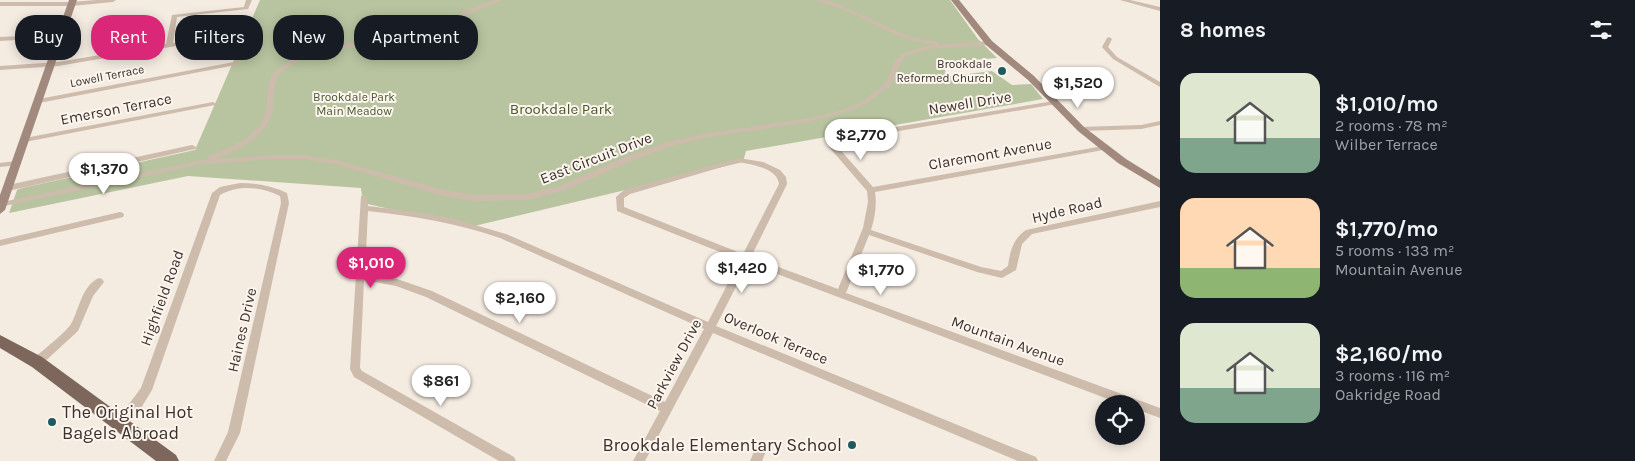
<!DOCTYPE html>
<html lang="en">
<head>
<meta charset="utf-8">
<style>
	:root { --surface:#171b24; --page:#242831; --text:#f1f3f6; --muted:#9ea1a6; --accent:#db2777 }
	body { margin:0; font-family:Karla,sans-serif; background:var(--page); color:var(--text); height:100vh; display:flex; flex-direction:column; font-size:19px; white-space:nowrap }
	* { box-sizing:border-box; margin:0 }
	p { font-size:16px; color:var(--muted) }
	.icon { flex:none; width:28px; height:28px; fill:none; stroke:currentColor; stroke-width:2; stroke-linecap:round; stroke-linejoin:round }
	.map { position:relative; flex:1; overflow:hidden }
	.panel { display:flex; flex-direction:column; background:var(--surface); width:475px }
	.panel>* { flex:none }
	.banner { position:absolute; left:15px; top:15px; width:475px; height:45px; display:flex; gap:10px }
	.controls { position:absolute; left:1095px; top:395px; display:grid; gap:10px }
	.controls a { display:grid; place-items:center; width:50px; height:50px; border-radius:50%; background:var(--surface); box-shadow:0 2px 12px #0003; font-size:25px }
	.price { position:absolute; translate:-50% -42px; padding:0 11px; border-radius:18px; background:#fff; color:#222; font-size:16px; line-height:32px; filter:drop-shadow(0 1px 2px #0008) }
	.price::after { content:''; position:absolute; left:50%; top:30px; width:15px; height:11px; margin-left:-8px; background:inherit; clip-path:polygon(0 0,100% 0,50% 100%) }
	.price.selected { background:var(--accent); color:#fff }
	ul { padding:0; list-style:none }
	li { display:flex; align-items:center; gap:15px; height:125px; padding:0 20px }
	li span { display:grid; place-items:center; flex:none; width:140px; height:100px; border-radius:15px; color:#555 }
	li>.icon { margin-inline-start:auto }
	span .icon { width:60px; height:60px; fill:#fffc; stroke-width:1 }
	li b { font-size:21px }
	h2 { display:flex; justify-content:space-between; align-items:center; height:60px; padding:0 20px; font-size:21px }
	.chip { padding:0 18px; border-radius:20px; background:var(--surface); box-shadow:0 2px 12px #0003; font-size:18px; line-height:45px }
	.chip.selected { background:var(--accent); color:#fff }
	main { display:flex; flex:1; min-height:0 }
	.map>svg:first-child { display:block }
	.green { fill:#b8c4a0 }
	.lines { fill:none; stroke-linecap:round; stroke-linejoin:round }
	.street { fill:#cdbbac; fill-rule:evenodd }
	.secondary { fill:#a18a7d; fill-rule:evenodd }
	.primary { fill:#7d675c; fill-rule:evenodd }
	.poi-dot { fill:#1f5a5e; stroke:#fbf5ee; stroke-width:2 }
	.labels { text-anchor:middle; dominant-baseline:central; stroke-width:4; stroke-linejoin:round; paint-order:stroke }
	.far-poi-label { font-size:12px; fill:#3b302b; stroke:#fbf5ee; text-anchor:end }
	.far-street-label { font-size:12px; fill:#3b302b; stroke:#fbf5ee }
	.far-park-label { font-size:12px; fill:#4a5a2e; stroke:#fbf5ee }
	.street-label { font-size:15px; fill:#3b302b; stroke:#fbf5ee }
	.park-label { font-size:15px; fill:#4a5a2e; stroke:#fbf5ee }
	.near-poi-label { font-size:18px; fill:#3b302b; stroke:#fbf5ee; text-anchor:start }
</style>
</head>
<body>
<main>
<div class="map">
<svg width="1160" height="461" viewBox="0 0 1160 461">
	<rect width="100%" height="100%" fill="#f4ebe1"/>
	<path class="green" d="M 260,0 L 950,0 L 978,39 L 997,58 L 947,62 L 944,77 L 992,71 L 1012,85 L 1031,84 L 1043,99 L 746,151 L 743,162 L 470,227 L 363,203 L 361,188 L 188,176 L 9,213 L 17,190 L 22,188 L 195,150 Z"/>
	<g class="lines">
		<path class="street" d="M 96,0 L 116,0 L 113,2 L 71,6 L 0,6 L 0,2 L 71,2 Z
			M 246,0 L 252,0 L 248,9 L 177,17 L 173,43 L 245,31 L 247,32 L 247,34 L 58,66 L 0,70 L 0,66 L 58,62 L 166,44 L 172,15 L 244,7 Z
			M 494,0 L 503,0 C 496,4 486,6 478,10 C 451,22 426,35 397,40 C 358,48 318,47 284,70 C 268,81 278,103 270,119 C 260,140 237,150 216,159 L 273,155 L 303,155 L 336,160 L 440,189 L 475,195 L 527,194 L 559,186 L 625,157 L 667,142 L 704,134 L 809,118 L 846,109 L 863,101 L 886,83 L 895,61 L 902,54 L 926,46 L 935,45 C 901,41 879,26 849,12 C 839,7 826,5 816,0 L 826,0 L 836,3 L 907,36 L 920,39 L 938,42 L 939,43 L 937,45 L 989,41 L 992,43 L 989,45 L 929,49 L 906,56 L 901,62 L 891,85 L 867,103 L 850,111 L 809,122 L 704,138 L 672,146 L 631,161 L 565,190 L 527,200 L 475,201 L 440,195 L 335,164 L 303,159 L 273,159 L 202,164 L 0,207 L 0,203 L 2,202 L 208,159 L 208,156 C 228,149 254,139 264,118 C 271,102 262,80 278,69 C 316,39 369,45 413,33 C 441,25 466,9 494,0 Z
			M 1120,0 L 1130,0 L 1160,7 L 1160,11 Z
			M 61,34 L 64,36 L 63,37 L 0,41 L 0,37 Z
			M 1109,37 L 1112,39 L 1108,47 L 1117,57 L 1160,82 L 1160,87 L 1113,59 L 1102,47 L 1107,38 Z
			M 239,61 L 242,63 L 241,64 L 39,103 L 36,101 L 39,99 Z
			M 1054,101 L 1057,103 L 1056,104 L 835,142 L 836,145 L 873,187 L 1103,146 L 1107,148 L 1103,150 L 875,192 C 877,205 875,217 871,230 L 981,267 L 1001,271 L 1008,266 C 1010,251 1013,239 1026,230 L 1160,201 L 1160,207 L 1032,234 L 1022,244 L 1016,270 L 1002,278 L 977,272 L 869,235 L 846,293 L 1160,408 L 1160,418 L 1136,409 L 1136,404 L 1121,404 L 748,263 L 716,326 L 1036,457 L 1038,461 L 1018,461 L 713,333 L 645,461 L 633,461 L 660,411 L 426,297 L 396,286 L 364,280 L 360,368 L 362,371 L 514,457 L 516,461 L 499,461 L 354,377 L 350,369 L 361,196 L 367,196 L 368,206 L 417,212 L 451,218 L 506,234 L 708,322 L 740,260 L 617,211 L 616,197 L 624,190 L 739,158 L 763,162 L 780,170 L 786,177 L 787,184 L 751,257 L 838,289 L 863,228 L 868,202 L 867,191 L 829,147 L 827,140 L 828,138 ZM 739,162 C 753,165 777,168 779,184 L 743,254 L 624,207 L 624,198 L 630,194 ZM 368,211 C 413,216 457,223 500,238 L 704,329 L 665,402 L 432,291 L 397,279 L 365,273 Z
			M 213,102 L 216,104 L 215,105 L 25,142 L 21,140 L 25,138 Z
			M 1160,121 L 1160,125 L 1141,129 L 1081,131 L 1077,129 L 1081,127 L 1141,125 Z
			M 192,145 L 196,147 L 195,149 L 8,191 L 4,188 L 8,185 Z
			M 16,161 L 20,163 L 19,165 L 0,167 L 0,163 Z
			M 240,183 C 256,183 272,186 287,193 L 289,203 L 240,433 L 226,461 L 214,461 L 228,432 L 281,203 L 280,196 C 262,187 238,184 220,195 L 152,390 L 141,408 L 124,428 L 120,429 L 116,428 L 114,424 L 141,388 L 212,193 L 220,187 Z
			M 120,212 L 123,213 L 124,215 L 123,217 L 0,246 L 0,240 Z
			M 99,278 L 102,279 L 104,282 L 93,296 L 78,331 L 41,365 L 37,366 L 33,365 L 32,362 L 33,359 C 42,351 65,333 71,324 C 79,310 82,285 99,278 Z
			M 760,445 L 764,447 L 766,451 L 762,461 L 750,461 L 756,447 Z"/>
		<path class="secondary" d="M 69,0 L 77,0 L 5,210 L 0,214 L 0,195 Z
			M 951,0 L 959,0 L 992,41 L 1034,76 L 1084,127 L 1126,159 L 1160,180 L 1160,188 L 1118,163 L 1078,131 L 1028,80 L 986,45 Z"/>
		<path class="primary" d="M 0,335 L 42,357 L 176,455 L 179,461 L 156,461 L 32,367 L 0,348 Z"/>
	</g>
	<g class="poi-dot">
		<circle cx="1002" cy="71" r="5"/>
		<circle cx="52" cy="422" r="5"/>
		<circle cx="852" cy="445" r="5"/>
	</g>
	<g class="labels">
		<g class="far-poi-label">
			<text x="992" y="64">Brookdale<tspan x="992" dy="14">Reformed Church</tspan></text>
		</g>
		<g class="far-street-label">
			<text transform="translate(107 76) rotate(-11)">Lowell Terrace</text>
		</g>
		<g class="far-park-label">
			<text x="354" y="97">Brookdale Park<tspan x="354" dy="14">Main Meadow</tspan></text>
		</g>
		<g class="street-label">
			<text transform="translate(970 103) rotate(-9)">Newell Drive</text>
			<text transform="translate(116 109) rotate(-11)">Emerson Terrace</text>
			<text transform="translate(990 154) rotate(-10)">Claremont Avenue</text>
			<text transform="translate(596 158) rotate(-21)">East Circuit Drive</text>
			<text transform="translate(1067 210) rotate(-13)">Hyde Road</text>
			<text transform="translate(162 298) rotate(-70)">Highfield Road</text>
			<text transform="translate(242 330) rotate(-77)">Haines Drive</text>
			<text transform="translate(776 338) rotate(23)">Overlook Terrace</text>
			<text transform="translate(1008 341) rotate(20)">Mountain Avenue</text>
			<text transform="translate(674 364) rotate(-62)">Parkview Drive</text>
		</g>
		<g class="park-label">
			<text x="561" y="109">Brookdale Park</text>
		</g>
		<g class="near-poi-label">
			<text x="62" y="412">The Original Hot<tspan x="62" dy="21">Bagels Abroad</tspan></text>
			<text x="842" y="445" text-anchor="end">Brookdale Elementary School</text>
		</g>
	</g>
</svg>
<div class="controls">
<a><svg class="icon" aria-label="locate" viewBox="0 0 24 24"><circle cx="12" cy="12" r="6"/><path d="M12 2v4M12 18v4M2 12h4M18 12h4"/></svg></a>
</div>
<b class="price" style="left:1078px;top:109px">$1,520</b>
<b class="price" style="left:861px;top:161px">$2,770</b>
<b class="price" style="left:104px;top:195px">$1,370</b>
<b class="price selected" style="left:371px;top:289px">$1,010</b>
<b class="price" style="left:742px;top:294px">$1,420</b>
<b class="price" style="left:881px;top:296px">$1,770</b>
<b class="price" style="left:520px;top:324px">$2,160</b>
<b class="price" style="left:441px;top:407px">$861</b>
<div class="banner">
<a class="chip">Buy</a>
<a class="chip selected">Rent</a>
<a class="chip">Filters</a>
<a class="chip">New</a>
<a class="chip">Apartment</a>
</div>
</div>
<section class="panel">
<h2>8 homes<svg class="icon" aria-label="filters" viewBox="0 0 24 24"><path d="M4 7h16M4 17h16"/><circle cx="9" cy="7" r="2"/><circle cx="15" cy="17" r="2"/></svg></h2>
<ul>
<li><span style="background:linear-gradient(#dfe7d0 65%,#7fa58c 0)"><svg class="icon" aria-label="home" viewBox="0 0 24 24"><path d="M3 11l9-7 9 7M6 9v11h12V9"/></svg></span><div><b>$1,010/mo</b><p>2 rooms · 78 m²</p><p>Wilber Terrace</p></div></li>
<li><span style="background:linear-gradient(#ffd9b3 70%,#8fb573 0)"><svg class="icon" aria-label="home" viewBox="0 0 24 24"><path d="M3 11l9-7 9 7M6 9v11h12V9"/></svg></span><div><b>$1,770/mo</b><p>5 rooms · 133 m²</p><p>Mountain Avenue</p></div></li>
<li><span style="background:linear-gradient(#dfe7d0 65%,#7fa58c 0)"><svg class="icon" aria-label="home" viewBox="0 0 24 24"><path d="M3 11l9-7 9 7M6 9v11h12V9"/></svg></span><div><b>$2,160/mo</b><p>3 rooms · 116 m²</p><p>Oakridge Road</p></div></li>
</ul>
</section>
</main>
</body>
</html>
